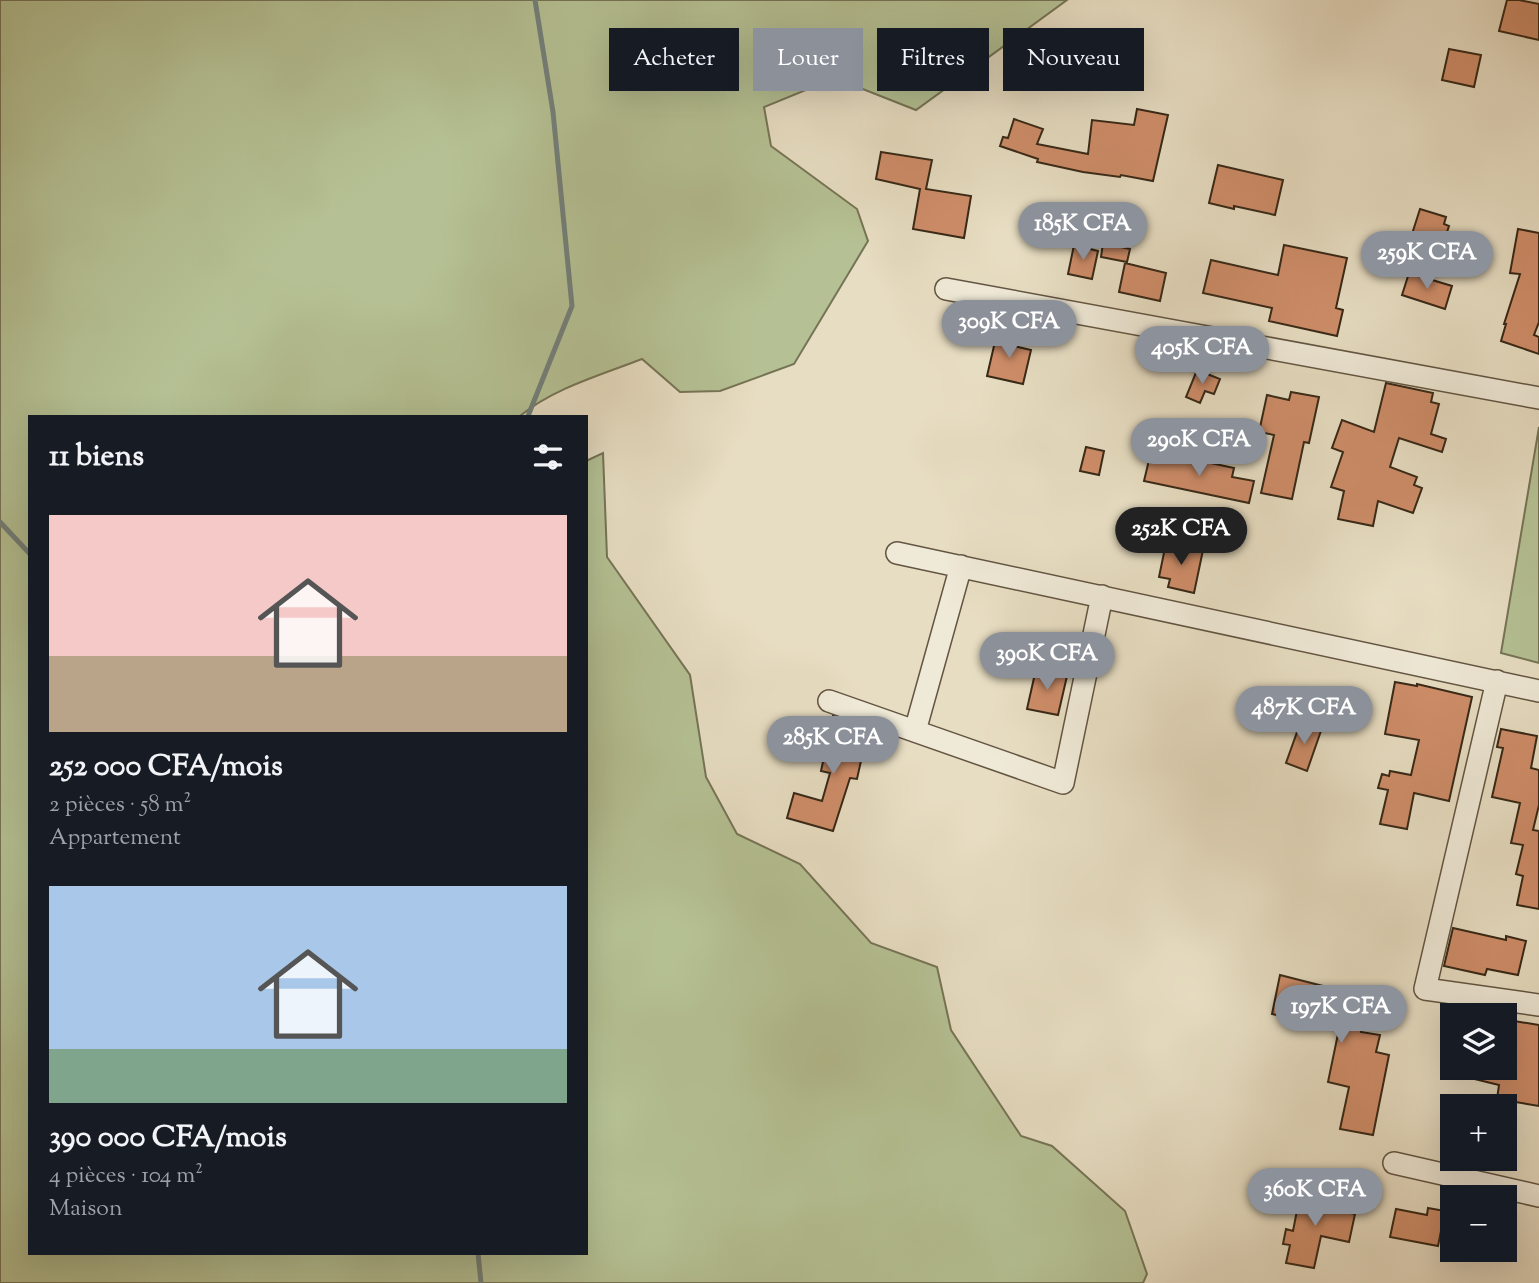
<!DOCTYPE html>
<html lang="fr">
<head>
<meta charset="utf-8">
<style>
	:root { --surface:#171b24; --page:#242831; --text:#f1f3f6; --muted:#9ea1a6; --accent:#8c9099 }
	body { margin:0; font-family:"Sorts Mill Goudy",serif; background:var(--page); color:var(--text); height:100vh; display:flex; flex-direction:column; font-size:26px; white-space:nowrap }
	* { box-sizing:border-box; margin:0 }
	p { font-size:23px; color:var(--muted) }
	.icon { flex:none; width:38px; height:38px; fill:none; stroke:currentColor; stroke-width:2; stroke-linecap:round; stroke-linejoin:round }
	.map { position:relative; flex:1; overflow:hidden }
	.drawer { position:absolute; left:28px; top:415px; width:560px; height:840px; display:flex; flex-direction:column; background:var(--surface); border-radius:0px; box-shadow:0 7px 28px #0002 }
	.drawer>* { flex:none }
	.hud { position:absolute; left:609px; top:28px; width:665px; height:63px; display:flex; gap:14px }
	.fabs { position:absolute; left:1440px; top:1003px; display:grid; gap:14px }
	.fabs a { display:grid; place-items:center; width:77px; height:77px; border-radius:0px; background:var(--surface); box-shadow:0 7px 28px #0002; font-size:35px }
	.price { position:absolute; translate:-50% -60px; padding:0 16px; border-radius:24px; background:var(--accent); color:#fff; font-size:23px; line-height:46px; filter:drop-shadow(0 2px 4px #0008) }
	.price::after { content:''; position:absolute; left:50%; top:42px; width:21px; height:16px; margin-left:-10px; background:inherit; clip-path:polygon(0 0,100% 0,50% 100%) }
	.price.selected { background:#222; color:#fff }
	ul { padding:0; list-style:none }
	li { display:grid; align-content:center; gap:14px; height:371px; padding:0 21px }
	li span { display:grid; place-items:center; height:217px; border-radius:0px; color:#555 }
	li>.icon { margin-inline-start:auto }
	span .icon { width:126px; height:126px; fill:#fffc; stroke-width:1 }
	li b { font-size:30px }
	h2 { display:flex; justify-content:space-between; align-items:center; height:84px; padding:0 21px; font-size:30px }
	.chip { padding:0 24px; border-radius:0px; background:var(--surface); box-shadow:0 7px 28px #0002; font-size:24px; line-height:63px }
	.chip.selected { background:var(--accent); color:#fff }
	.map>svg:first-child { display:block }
	.green { fill:#b5c194; stroke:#767456; stroke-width:2 }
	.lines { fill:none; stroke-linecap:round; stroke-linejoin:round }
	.stream { stroke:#73807b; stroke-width:5 }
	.building { fill:#ce8d69; stroke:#372817; stroke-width:2 }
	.minor-casing { stroke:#635542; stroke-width:24 }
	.minor { stroke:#efe9d7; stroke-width:21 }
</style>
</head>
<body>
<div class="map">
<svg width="1539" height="1283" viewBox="0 0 1539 1283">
	<rect width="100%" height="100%" fill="#e7ddc2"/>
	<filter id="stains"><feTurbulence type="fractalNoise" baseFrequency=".00286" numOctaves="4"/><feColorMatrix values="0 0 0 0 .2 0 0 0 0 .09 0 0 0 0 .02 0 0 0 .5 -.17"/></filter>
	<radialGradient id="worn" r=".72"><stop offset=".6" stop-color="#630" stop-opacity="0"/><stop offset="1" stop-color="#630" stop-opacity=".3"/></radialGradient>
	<path class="green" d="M 0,0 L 1067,0 L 916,110 L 835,78 L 764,107 L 771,146 L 857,209 L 868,241 L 794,364 L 720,391 L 680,392 L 642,359 C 601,375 554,388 520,416 L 30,416 L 30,1253 L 586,1253 L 586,461 L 603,453 L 607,557 L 690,675 L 706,777 L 737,834 L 800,864 L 871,943 L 937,967 L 951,1030 L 1021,1136 L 1052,1146 L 1125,1211 L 1147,1274 L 1143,1283 L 0,1283 Z
		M 1539,427 L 1539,663 L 1501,653 Z"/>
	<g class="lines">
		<path class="stream" d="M 528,416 L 572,306 L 553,112 L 535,0
			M 0,522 L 30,554
			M 478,1253 L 481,1283"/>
	</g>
	<path class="building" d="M 1507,0 L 1519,0 L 1539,4 L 1539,40 L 1499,31 Z
		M 1449,49 L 1481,55 L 1474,87 L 1442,80 Z
		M 1137,109 L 1168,115 L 1153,181 L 1121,175 L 1120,177 L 1083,172 L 1037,162 L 1038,159 L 1000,146 L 1003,137 L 1008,138 L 1014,119 L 1043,129 L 1037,144 L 1088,154 L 1092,120 L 1134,125 Z
		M 881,152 L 932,160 L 926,189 L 971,196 L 964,238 L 913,229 L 920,189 L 876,179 Z
		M 1218,165 L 1283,180 L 1275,215 L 1234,206 L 1234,209 L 1209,203 Z
		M 1420,209 L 1446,217 L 1444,224 L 1449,226 L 1443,244 L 1412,234 Z
		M 1518,229 L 1539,233 L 1539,322 L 1534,335 L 1539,337 L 1539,354 L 1501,341 L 1506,324 L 1504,324 L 1520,274 L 1510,273 Z
		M 1103,243 L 1130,249 L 1127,262 L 1101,257 Z
		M 1074,245 L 1098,251 L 1092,279 L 1068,274 Z
		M 1284,245 L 1347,258 L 1336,308 L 1343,310 L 1337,336 L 1269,321 L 1272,308 L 1203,293 L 1211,260 L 1278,275 Z
		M 1125,263 L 1166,273 L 1160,301 L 1119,292 Z
		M 1409,273 L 1452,286 L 1445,309 L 1402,295 Z
		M 997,333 L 1016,338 L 1014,346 L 1031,350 L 1023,384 L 987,376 Z
		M 1197,370 L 1220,379 L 1214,394 L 1205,391 L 1200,403 L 1186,397 Z
		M 1386,383 L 1433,393 L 1431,402 L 1439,404 L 1431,434 L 1446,439 L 1442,452 L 1399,438 L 1390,467 L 1417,477 L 1414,485 L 1422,488 L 1413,513 L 1378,501 L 1373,526 L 1338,519 L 1344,491 L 1331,487 L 1343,452 L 1332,448 L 1342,420 L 1374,432 Z
		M 1291,392 L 1319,397 L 1309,443 L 1304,442 L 1292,499 L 1261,493 L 1274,435 L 1259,432 L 1267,395 L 1289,400 Z
		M 1086,447 L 1104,451 L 1099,475 L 1080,471 Z
		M 1164,453 L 1234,468 L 1232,477 L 1254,481 L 1249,503 L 1144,481 L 1149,460 L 1162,463 Z
		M 1166,543 L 1203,550 L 1194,593 L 1168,587 L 1170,579 L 1159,577 Z
		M 1036,669 L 1067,676 L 1058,715 L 1027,709 Z
		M 1395,682 L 1417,686 L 1417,684 L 1472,697 L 1449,801 L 1414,793 L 1407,829 L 1380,824 L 1388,790 L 1378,788 L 1382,774 L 1389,776 L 1390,771 L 1411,775 L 1419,740 L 1385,734 Z
		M 833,716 L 868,729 L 857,779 L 850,778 L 833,831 L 787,818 L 794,793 L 822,801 L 830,773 L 821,771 Z
		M 1301,721 L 1322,728 L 1307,771 L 1286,763 Z
		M 1501,729 L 1537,736 L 1531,768 L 1539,770 L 1539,805 L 1533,830 L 1539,831 L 1539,909 L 1517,905 L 1523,876 L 1516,874 L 1523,845 L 1511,843 L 1520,803 L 1492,797 L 1503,748 L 1497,747 Z
		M 1453,928 L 1506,940 L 1506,936 L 1526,941 L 1518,975 L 1487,969 L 1485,975 L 1444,966 Z
		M 1280,975 L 1327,987 L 1369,995 L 1361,1032 L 1380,1035 L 1376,1052 L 1389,1055 L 1373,1135 L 1340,1129 L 1349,1087 L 1328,1082 L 1339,1029 L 1272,1014 Z
		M 1514,1021 L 1539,1025 L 1539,1106 L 1497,1099 L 1499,1085 L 1450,1073 L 1450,1068 L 1505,1068 L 1505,1045 L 1509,1046 Z
		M 1301,1190 L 1329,1196 L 1327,1208 L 1355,1214 L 1349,1242 L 1321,1236 L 1314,1268 L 1286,1263 L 1290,1245 L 1283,1244 L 1286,1229 L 1293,1231 Z
		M 1428,1208 L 1445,1211 L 1438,1246 L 1390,1237 L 1396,1209 L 1427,1215 Z"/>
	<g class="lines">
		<defs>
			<path id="minor" d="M 946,289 L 1539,398
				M 897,553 L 1539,691
				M 1497,681 L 1425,989 L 1539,1005
				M 829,701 L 1063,783 L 1102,596
				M 915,731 L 961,566
				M 1394,1163 L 1539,1196"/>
		</defs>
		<use href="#minor" class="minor-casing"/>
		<use href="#minor" class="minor"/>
	</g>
	<rect width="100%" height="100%" filter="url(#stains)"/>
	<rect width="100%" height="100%" fill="url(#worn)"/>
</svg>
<div class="fabs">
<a><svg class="icon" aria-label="layers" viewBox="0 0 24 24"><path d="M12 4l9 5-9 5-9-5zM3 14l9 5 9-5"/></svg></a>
<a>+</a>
<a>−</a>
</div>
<b class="price" style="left:1083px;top:262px">185K CFA</b>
<b class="price" style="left:1427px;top:291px">259K CFA</b>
<b class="price" style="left:1009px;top:360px">309K CFA</b>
<b class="price" style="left:1202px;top:386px">405K CFA</b>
<b class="price" style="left:1199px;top:478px">290K CFA</b>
<b class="price selected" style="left:1181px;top:567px">252K CFA</b>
<b class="price" style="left:1047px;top:692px">390K CFA</b>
<b class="price" style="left:1304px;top:746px">487K CFA</b>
<b class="price" style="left:833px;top:776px">285K CFA</b>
<b class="price" style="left:1341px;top:1045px">197K CFA</b>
<b class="price" style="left:1315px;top:1228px">360K CFA</b>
<div class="hud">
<a class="chip">Acheter</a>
<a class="chip selected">Louer</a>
<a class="chip">Filtres</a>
<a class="chip">Nouveau</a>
</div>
<section class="drawer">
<h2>11 biens<svg class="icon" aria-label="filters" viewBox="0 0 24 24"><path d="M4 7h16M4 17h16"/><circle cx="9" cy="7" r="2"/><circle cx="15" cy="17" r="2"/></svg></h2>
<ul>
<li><span style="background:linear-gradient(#f6c9c9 65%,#b9a48a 0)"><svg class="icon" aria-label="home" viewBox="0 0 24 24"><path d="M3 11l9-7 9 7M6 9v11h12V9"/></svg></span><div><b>252 000 CFA/mois</b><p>2 pièces · 58 m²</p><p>Appartement</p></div></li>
<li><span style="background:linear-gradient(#a9c7e8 75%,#7fa58c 0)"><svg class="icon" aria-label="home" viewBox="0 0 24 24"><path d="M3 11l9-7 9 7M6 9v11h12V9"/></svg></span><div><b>390 000 CFA/mois</b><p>4 pièces · 104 m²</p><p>Maison</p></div></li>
</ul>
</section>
</div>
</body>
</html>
